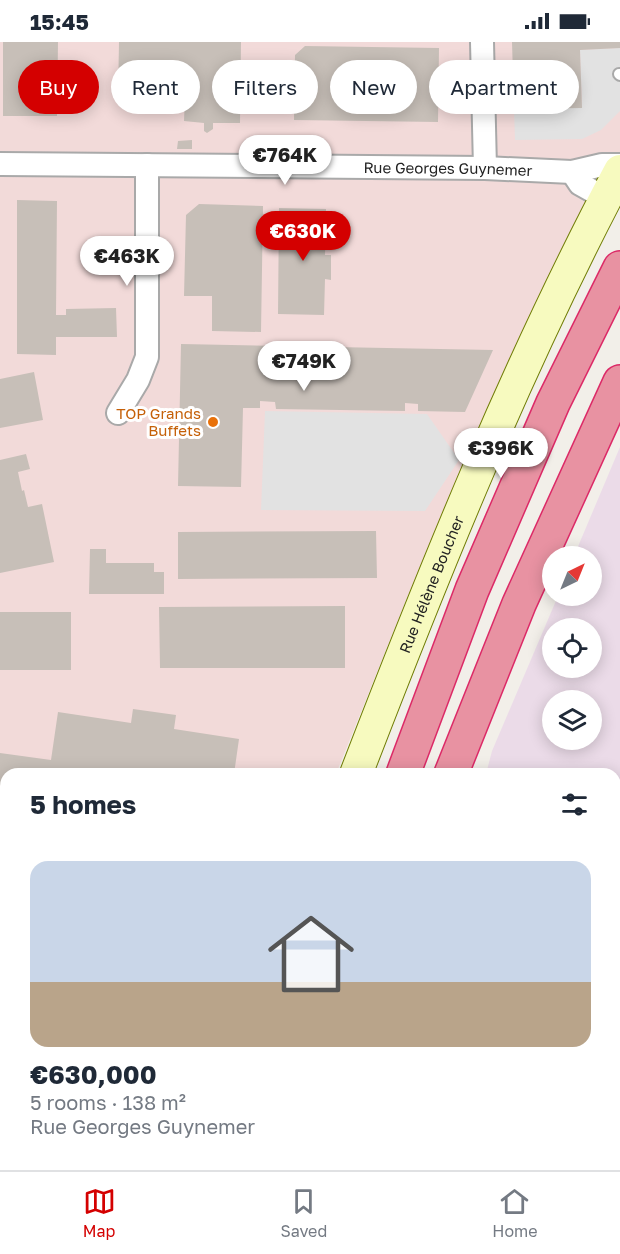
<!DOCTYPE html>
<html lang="en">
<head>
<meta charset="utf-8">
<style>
	:root { --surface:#fff; --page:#f6f6f7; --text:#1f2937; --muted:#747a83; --line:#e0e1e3; --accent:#d40000 }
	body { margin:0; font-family:"Golos Text",sans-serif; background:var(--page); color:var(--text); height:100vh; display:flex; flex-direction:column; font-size:22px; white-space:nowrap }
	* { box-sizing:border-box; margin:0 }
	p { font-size:20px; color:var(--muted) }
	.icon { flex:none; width:33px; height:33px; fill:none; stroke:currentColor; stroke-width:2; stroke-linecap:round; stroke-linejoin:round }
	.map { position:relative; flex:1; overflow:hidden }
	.panel { position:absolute; left:0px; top:726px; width:621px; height:402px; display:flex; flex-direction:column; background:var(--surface); border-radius:18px 18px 0 0; box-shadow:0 3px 15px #0003 }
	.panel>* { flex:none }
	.top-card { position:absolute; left:18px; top:18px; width:585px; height:54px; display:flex; gap:12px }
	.needle { width:39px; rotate:43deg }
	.fabs { position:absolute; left:542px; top:504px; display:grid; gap:12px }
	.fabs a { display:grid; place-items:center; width:60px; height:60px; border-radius:50%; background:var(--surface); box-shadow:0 3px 15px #0003; font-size:30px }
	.price { position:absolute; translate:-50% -51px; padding:0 14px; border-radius:21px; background:#fff; color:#222; font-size:20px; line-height:39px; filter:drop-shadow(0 2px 3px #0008) }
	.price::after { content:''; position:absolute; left:50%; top:36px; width:18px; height:14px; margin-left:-9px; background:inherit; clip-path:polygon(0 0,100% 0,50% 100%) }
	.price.selected { background:var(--accent); color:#fff }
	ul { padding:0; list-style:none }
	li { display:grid; align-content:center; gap:12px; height:318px; padding:0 30px }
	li+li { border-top:2px solid var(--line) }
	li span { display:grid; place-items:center; height:186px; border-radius:18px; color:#555 }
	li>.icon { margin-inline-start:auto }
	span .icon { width:108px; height:108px; fill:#fffc; stroke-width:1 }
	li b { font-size:26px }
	h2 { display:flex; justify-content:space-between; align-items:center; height:72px; padding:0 30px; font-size:26px }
	.pill { padding:0 21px; border-radius:27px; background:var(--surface); box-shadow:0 3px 15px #0003; font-size:21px; line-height:54px }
	.pill.selected { background:var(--accent); color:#fff }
	.status { display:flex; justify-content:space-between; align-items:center; height:42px; padding:0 30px; background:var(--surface); direction:ltr }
	.status svg { height:16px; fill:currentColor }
	.dock { display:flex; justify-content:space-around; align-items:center; height:84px; border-top:2px solid var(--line); background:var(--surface); font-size:16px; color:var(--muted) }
	.dock a { display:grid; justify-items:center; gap:3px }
	.dock .selected { color:var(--accent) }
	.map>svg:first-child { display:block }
	.commercial { fill:#f2dad9 }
	.industrial { fill:#ebdbe8; fill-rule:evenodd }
	.grass { fill:#cdebb0 }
	.parking { fill:#e2e2e2 }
	.building { fill:#c7bfb8 }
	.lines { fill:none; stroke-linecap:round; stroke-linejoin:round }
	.lane-casing { stroke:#a9a9a9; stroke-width:14 }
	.street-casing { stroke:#a9a9a9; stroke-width:26 }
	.secondary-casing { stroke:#707d05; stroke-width:34 }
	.highway-casing { stroke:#dc2a67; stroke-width:36 }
	.lane { stroke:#fff; stroke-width:10 }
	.street { stroke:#fff; stroke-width:22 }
	.secondary { stroke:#f7fabf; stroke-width:32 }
	.highway { stroke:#e892a2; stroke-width:33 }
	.food-dot { fill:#e8710a; stroke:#fff; stroke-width:2 }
	.labels { text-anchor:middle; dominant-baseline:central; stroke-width:6; stroke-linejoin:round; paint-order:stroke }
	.street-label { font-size:15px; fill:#222; stroke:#fff }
	.food-label { font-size:15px; fill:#c56008; stroke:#fff; text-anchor:end }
</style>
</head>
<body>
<div class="status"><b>15:45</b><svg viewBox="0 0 49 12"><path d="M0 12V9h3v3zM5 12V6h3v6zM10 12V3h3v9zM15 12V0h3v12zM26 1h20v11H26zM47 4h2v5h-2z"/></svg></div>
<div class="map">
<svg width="620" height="1128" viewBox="0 0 620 1128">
	<rect width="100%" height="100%" fill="#f2efe9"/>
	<path class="commercial" d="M 0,0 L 620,0 L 620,116 L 420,551 L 409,551 L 336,732 L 6,732 L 6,1122 L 203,1122 L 201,1128 L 0,1128 Z"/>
	<path class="industrial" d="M 620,405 L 620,1026 L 615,1028 L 615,732 L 486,732 L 492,709 L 558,554 L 591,554 L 591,514 L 574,514 ZM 552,586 L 591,586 L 591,626 L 552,626 ZM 552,658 L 591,658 L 591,698 L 552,698 Z"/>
	<path class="grass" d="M 620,1026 L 620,1128 L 378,1128 L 379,1122 L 615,1122 L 615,1028 Z"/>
	<path class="parking" d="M 620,6 L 620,69 L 601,88 L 582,97 L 515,98 L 514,67 L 582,65 L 580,8 Z
		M 265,369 L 427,372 L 459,418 L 425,469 L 261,468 Z"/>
	<path class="building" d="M 3,0 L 58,0 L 57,74 L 3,74 Z
		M 119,0 L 241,0 L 240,81 L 213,81 L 213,87 L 207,91 L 204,89 L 204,81 L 184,79 L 185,55 L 118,55 Z
		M 512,0 L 620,0 L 620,6 L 580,8 L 582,66 L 514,67 Z
		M 305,4 L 439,6 L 438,80 L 294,78 L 295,13 Z
		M 192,98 L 192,107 L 177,107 L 178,99 Z
		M 17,158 L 57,159 L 56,273 L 66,273 L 66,267 L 116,266 L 117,295 L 56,295 L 56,313 L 17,312 Z
		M 199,162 L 263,164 L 261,290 L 212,289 L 212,254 L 184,254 L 186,173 Z
		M 279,166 L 326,167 L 325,213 L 331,213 L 331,238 L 325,237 L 324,273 L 278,272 Z
		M 181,302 L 493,308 L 465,370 L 418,369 L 418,362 L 405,361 L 405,369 L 276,367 L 275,360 L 260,359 L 260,366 L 243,366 L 241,445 L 178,444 Z
		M 34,330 L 43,378 L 0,386 L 0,337 Z
		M 26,412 L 30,427 L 18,430 L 22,449 L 24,448 L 28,465 L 42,462 L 54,520 L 0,531 L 0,418 Z
		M 376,489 L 377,536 L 178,537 L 178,490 Z
		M 90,507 L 106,507 L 106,521 L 154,521 L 154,530 L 164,530 L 164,552 L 89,552 Z
		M 345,564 L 345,626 L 160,626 L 159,565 Z
		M 0,570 L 71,570 L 71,628 L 0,628 Z
		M 133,667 L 176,673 L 174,687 L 239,697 L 234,732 L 6,732 L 6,744 L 0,744 L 0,711 L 51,718 L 58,670 L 131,681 Z
		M 5,1048 L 6,1048 L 6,1117 L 0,1116 L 0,1071 Z
		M 31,1122 L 100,1122 L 99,1128 L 54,1128 Z"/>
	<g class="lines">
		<defs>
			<path id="lane" d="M 619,32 L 620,33"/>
			<g id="street">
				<path d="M 482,0 L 485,126"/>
				<path id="s1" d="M 0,122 L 485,126 L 572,130 L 602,123 L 620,123"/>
				<path d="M 572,130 L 580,142 L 605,156"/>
				<path d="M 118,371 L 138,338 L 147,315 L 147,123"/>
			</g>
			<g id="secondary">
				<path id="s2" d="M 356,732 C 435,527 517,323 620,129"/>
				<path d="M 223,1128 L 225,1122"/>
			</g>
			<path id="highway" d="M 403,732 L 472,548 L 553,361 L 620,226
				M 451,732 L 519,562 L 620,340
				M 274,1128 L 276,1122
				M 330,1128 L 332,1122"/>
		</defs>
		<use href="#lane" class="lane-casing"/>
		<use href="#street" class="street-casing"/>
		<use href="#secondary" class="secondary-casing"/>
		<use href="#highway" class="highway-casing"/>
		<use href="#lane" class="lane"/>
		<use href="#street" class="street"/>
		<use href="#secondary" class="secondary"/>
		<use href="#highway" class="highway"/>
	</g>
	<circle class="food-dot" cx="213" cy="380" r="6"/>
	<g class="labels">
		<g class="street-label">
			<text stroke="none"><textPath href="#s1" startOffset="448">Rue Georges Guynemer</textPath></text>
			<text stroke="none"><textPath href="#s2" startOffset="204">Rue Hélène Boucher</textPath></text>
		</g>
		<g class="food-label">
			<text x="201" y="371">TOP Grands<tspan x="201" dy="17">Buffets</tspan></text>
		</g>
	</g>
</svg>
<div class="fabs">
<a><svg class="needle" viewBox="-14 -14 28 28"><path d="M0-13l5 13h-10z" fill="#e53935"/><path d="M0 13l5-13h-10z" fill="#747a83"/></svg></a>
<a><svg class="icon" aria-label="locate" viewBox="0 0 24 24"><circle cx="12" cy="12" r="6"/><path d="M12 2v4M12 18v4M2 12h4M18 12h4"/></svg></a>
<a><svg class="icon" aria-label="layers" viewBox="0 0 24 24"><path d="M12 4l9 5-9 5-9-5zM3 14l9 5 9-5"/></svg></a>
</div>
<b class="price" style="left:285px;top:144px">€764K</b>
<b class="price selected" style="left:303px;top:220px">€630K</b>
<b class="price" style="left:127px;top:245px">€463K</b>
<b class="price" style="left:304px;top:350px">€749K</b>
<b class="price" style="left:501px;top:437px">€396K</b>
<div class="top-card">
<a class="pill selected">Buy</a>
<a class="pill">Rent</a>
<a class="pill">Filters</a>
<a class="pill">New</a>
<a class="pill">Apartment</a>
</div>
<section class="panel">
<h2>5 homes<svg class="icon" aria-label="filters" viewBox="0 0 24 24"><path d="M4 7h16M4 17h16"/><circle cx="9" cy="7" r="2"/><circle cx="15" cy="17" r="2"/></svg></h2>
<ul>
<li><span style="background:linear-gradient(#c9d6e8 65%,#b9a48a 0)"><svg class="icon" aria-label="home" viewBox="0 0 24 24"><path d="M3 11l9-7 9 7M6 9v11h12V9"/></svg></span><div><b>€630,000</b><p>5 rooms · 138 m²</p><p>Rue Georges Guynemer</p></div></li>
</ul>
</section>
</div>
<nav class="dock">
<a class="selected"><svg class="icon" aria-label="map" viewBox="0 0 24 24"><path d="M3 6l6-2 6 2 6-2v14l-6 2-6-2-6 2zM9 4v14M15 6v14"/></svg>Map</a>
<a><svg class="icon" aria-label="saved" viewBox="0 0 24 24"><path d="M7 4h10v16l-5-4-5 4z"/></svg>Saved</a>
<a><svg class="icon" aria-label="home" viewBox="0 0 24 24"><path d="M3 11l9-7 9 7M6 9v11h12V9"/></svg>Home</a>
</nav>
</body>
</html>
